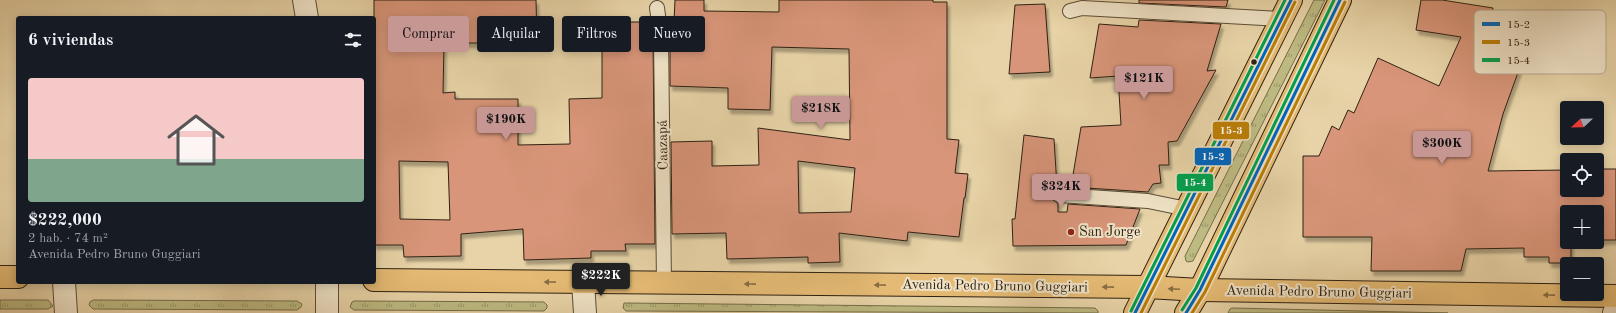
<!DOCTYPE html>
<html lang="es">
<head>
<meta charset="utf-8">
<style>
	:root { --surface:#171b24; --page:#242831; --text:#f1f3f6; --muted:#9ea1a6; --line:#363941; --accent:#c59692 }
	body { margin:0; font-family:"Old Standard TT",serif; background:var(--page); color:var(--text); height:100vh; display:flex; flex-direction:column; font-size:15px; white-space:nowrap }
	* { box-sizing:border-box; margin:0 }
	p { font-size:13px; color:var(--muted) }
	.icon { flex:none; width:22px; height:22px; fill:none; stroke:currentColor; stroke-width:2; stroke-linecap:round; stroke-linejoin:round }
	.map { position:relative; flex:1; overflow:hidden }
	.side { position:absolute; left:16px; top:16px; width:360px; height:268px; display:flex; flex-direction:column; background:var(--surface); border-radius:4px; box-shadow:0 2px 10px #0003 }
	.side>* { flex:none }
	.top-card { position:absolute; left:388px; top:16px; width:380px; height:36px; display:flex; gap:8px }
	.needle { width:26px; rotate:248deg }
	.fabs { position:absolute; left:1560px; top:101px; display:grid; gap:8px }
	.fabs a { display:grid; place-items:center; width:44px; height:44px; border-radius:4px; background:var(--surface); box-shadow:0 2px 10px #0003; font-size:20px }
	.price { position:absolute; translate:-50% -34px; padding:0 9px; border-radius:4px; background:var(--accent); color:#111; font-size:13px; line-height:26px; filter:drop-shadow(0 1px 2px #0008) }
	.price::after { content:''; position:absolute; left:50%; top:24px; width:12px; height:9px; margin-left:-6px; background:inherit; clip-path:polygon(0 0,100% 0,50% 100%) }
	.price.selected { background:#222; color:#fff }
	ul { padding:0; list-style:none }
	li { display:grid; align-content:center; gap:8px; height:212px; padding:0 12px }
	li+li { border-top:1px solid var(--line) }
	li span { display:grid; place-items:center; height:124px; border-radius:4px; color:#555 }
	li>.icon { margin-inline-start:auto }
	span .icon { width:72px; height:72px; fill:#fffc; stroke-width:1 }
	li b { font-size:17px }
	h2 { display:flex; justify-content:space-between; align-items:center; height:48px; padding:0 12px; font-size:17px }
	.pill { padding:0 14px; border-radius:4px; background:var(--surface); box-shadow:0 2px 10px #0003; font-size:14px; line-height:36px }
	.pill.selected { background:var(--accent); color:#111 }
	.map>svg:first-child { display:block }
	.grass { fill:url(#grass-tufts); stroke:#766e4a }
	.building { fill:#d89579; stroke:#2e2113; fill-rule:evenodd; filter:url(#shadow) }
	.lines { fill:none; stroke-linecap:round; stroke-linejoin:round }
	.service-casing { stroke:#5c4e38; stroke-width:16 }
	.minor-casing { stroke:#5c4e38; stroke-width:24 }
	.primary-casing { stroke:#2e2113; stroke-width:24 }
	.trunk-casing { stroke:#2e2113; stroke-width:24 }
	.service { stroke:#efe2c6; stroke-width:14 }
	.minor { stroke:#efe2c6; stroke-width:22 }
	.primary { stroke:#e4ba74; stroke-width:22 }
	.trunk { stroke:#e4ba74; stroke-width:22 }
	.bus-1-casing { stroke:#efe2c6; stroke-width:6 }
	.bus-2-casing { stroke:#efe2c6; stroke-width:6 }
	.bus-3-casing { stroke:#efe2c6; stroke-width:6 }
	.bus-1 { stroke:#0065bd; stroke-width:3 }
	.bus-2 { stroke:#bb7e06; stroke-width:3 }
	.bus-3 { stroke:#029f4e; stroke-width:3 }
	.oneway { fill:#896e44 }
	.bus-dot { fill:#2e2113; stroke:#efe2c6; stroke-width:1.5 }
	.poi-dot { fill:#8f2418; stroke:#efe2c6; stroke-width:1.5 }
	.labels { text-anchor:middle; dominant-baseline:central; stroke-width:4; stroke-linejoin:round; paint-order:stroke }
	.street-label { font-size:14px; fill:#2e2113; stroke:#efe2c6 }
	.poi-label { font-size:14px; fill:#2e2113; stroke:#efe2c6; text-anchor:start }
	.key { fill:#efe2c6; stroke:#b5a890; stroke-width:1 }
	.key-label { font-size:11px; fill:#2e2113 }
	.line-badge { stroke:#efe2c6; stroke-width:1.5 }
	.badge-label { font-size:11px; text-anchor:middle; font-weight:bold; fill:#fff }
</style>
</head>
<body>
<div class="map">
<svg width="1616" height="313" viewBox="0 0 1616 313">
	<defs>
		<pattern id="grass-tufts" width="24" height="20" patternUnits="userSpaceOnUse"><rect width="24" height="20" fill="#bdba82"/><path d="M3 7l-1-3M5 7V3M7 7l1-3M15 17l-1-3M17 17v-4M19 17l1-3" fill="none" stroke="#9a9769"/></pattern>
		<filter id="shadow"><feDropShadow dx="2.5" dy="4.5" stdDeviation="1" flood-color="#0004"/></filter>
	</defs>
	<rect width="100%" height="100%" fill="#e7d3a7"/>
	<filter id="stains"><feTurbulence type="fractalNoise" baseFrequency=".005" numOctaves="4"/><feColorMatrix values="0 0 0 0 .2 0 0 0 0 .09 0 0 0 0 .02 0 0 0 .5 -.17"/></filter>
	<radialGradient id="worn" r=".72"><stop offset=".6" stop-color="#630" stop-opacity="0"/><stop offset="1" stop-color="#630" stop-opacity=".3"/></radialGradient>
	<path class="grass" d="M 1314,0 L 1325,0 L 1193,261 L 1188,262 L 1186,261 L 1185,256 Z
		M 0,300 L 48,300 L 53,306 L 48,309 L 0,309 Z
		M 93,300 L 297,301 L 302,304 L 301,307 L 297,310 L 93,309 L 89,305 L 90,302 Z
		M 354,301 L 544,302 L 547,305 L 547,308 L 544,311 L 354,310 L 350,307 L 352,302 Z
		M 624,303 L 1095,308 L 1098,311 L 1098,313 L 626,311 L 623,308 Z
		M 1232,308 L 1448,313 L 1228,313 L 1230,309 Z"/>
	<path class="building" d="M 374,0 L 536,0 L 537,43 L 444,43 L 443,93 L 455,92 L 455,99 L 518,99 L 518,145 L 570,144 L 569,99 L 602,98 L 602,22 L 650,22 L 653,38 L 655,244 L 625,244 L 626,251 L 591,251 L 591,258 L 524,260 L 523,229 L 461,234 L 461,256 L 404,257 L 403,245 L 374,245 ZM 399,161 L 448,162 L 450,220 L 400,219 Z
		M 675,0 L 704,0 L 704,11 L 779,12 L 779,0 L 933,0 L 933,2 L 947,2 L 947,139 L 959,140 L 955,173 L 968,174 L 965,198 L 964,198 L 959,237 L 908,232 L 907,241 L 839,233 L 840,262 L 808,263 L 808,257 L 727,259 L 726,233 L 672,234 L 671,142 L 712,141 L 712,166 L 759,165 L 758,128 L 850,140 L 849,49 L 772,47 L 770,110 L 728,109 L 728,88 L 670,86 L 670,37 L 668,22 L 674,22 ZM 798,161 L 855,168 L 851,212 L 799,213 Z
		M 1139,0 L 1228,0 L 1226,7 L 1139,3 Z
		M 1421,0 L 1442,0 L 1493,8 L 1487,52 L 1520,67 L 1503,114 L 1488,171 L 1567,170 L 1567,190 L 1597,190 L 1597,169 L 1616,169 L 1616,240 L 1597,240 L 1597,212 L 1567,212 L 1567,242 L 1571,242 L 1571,263 L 1549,263 L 1549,257 L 1524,257 L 1524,248 L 1466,249 L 1461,271 L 1371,271 L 1372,237 L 1303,237 L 1303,156 L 1319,156 L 1332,126 L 1339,130 L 1348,110 L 1354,113 L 1378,58 L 1439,86 L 1461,37 L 1416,30 Z
		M 1045,4 L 1050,72 L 1009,74 L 1015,5 Z
		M 1139,20 L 1221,24 L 1207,71 L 1216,70 L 1177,141 L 1168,142 L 1169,165 L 1159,165 L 1161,183 L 1153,184 L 1148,192 L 1071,187 L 1081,127 L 1121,125 L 1118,76 L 1090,78 L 1099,24 L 1138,27 Z
		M 1024,135 L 1054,139 L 1057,187 L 1052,190 L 1051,195 L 1052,199 L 1058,203 L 1058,212 L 1067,212 L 1068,204 L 1140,209 L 1126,245 L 1013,246 L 1012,219 L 1015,219 Z"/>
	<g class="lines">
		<defs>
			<path id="service" d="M 657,8 L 661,37 L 664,283
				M 1070,11 L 1082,8 L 1281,19
				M 1059,195 L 1148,201 L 1187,209"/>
			<path id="minor" d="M 304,0 L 307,18
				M 64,282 L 66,313
				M 327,282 L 327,313
				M 583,282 L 585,313
				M 1614,313 L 1616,307"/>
			<path id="primary" d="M 0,277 L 18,277
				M 374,280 L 1147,287 L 1200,290 L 1616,296"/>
			<path id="trunk" d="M 1135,313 L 1291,0
				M 1186,313 L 1200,290 L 1340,0"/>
		</defs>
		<use href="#service" class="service-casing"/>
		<use href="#minor" class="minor-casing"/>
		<use href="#primary" class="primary-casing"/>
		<use href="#trunk" class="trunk-casing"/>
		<use href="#service" class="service"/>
		<use href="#minor" class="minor"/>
		<use href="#primary" class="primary"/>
		<use href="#trunk" class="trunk"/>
		<defs>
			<path id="bus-1" d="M 1135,313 L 1291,0
				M 1186,313 L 1200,290 L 1340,0"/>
			<path id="bus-2" d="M 1141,313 L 1295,2
				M 1192,313 L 1205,292 L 1345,2"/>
			<path id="bus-3" d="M 1182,310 L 1196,288 L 1334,0
				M 1131,311 L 1285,0"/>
		</defs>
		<use href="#bus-1" class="bus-1-casing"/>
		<use href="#bus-2" class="bus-2-casing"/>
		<use href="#bus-3" class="bus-3-casing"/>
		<use href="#bus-1" class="bus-1"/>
		<use href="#bus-2" class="bus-2"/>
		<use href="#bus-3" class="bus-3"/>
	</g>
	<defs><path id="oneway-solid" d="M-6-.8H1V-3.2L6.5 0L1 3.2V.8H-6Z"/></defs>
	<g class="oneway">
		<use href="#oneway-solid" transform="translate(550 282) rotate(-179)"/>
		<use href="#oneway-solid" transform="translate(750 284) rotate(-179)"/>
		<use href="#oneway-solid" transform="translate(880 285) rotate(-179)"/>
		<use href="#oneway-solid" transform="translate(1108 287) rotate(-179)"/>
		<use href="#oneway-solid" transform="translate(1174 289) rotate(-177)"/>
		<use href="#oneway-solid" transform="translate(1549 295) rotate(-179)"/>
	</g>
	<circle class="bus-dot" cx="1254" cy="62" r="3.5"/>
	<circle class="poi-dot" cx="1071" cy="232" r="4"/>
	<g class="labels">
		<g class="street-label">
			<text transform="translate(663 145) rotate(-91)">Caazapá</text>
			<text transform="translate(995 286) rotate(1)">Avenida Pedro Bruno Guggiari</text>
			<text transform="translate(1319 292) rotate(1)">Avenida Pedro Bruno Guggiari</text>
		</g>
		<g class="poi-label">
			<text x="1079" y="232">San Jorge</text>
		</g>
	</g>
	<rect x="1474" y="10" width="132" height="64" rx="6" class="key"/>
	<rect x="1482" y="22" width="18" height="4" fill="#0065bd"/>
	<rect x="1482" y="40" width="18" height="4" fill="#bb7e06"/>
	<rect x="1482" y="58" width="18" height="4" fill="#029f4e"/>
	<g class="key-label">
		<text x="1507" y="28">15-2</text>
		<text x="1507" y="46">15-3</text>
		<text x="1507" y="64">15-4</text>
	</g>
	<g class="line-badge">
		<rect x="1212" y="121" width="38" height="19" rx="4" fill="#bb7e06"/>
		<rect x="1194" y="147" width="38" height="19" rx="4" fill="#0065bd"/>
		<rect x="1176" y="173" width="38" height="19" rx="4" fill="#029f4e"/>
	</g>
	<g class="badge-label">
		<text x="1231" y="134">15-3</text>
		<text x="1213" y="160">15-2</text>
		<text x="1195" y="186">15-4</text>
	</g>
	<rect width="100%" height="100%" filter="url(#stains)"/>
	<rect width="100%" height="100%" fill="url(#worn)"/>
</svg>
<div class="fabs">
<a><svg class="needle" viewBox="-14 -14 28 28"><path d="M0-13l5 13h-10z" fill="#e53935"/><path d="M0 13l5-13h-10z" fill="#9ea1a6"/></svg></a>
<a><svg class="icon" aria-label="locate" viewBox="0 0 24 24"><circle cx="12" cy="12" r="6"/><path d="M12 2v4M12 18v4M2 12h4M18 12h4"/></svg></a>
<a>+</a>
<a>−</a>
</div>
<b class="price" style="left:1144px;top:100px">$121K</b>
<b class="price" style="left:821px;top:130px">$218K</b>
<b class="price" style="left:506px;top:141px">$190K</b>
<b class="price" style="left:1442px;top:165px">$300K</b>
<b class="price" style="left:1061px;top:208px">$324K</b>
<b class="price selected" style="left:601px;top:297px">$222K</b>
<div class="top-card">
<a class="pill selected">Comprar</a>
<a class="pill">Alquilar</a>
<a class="pill">Filtros</a>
<a class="pill">Nuevo</a>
</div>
<section class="side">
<h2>6 viviendas<svg class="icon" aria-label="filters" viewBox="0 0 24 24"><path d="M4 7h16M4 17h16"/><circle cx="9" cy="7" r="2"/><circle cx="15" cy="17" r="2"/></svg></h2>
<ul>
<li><span style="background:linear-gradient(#f6c9c9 65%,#7fa58c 0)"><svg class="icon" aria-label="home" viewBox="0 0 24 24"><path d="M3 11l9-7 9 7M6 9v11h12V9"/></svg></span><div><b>$222,000</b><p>2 hab. · 74 m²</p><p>Avenida Pedro Bruno Guggiari</p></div></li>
</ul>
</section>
</div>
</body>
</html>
